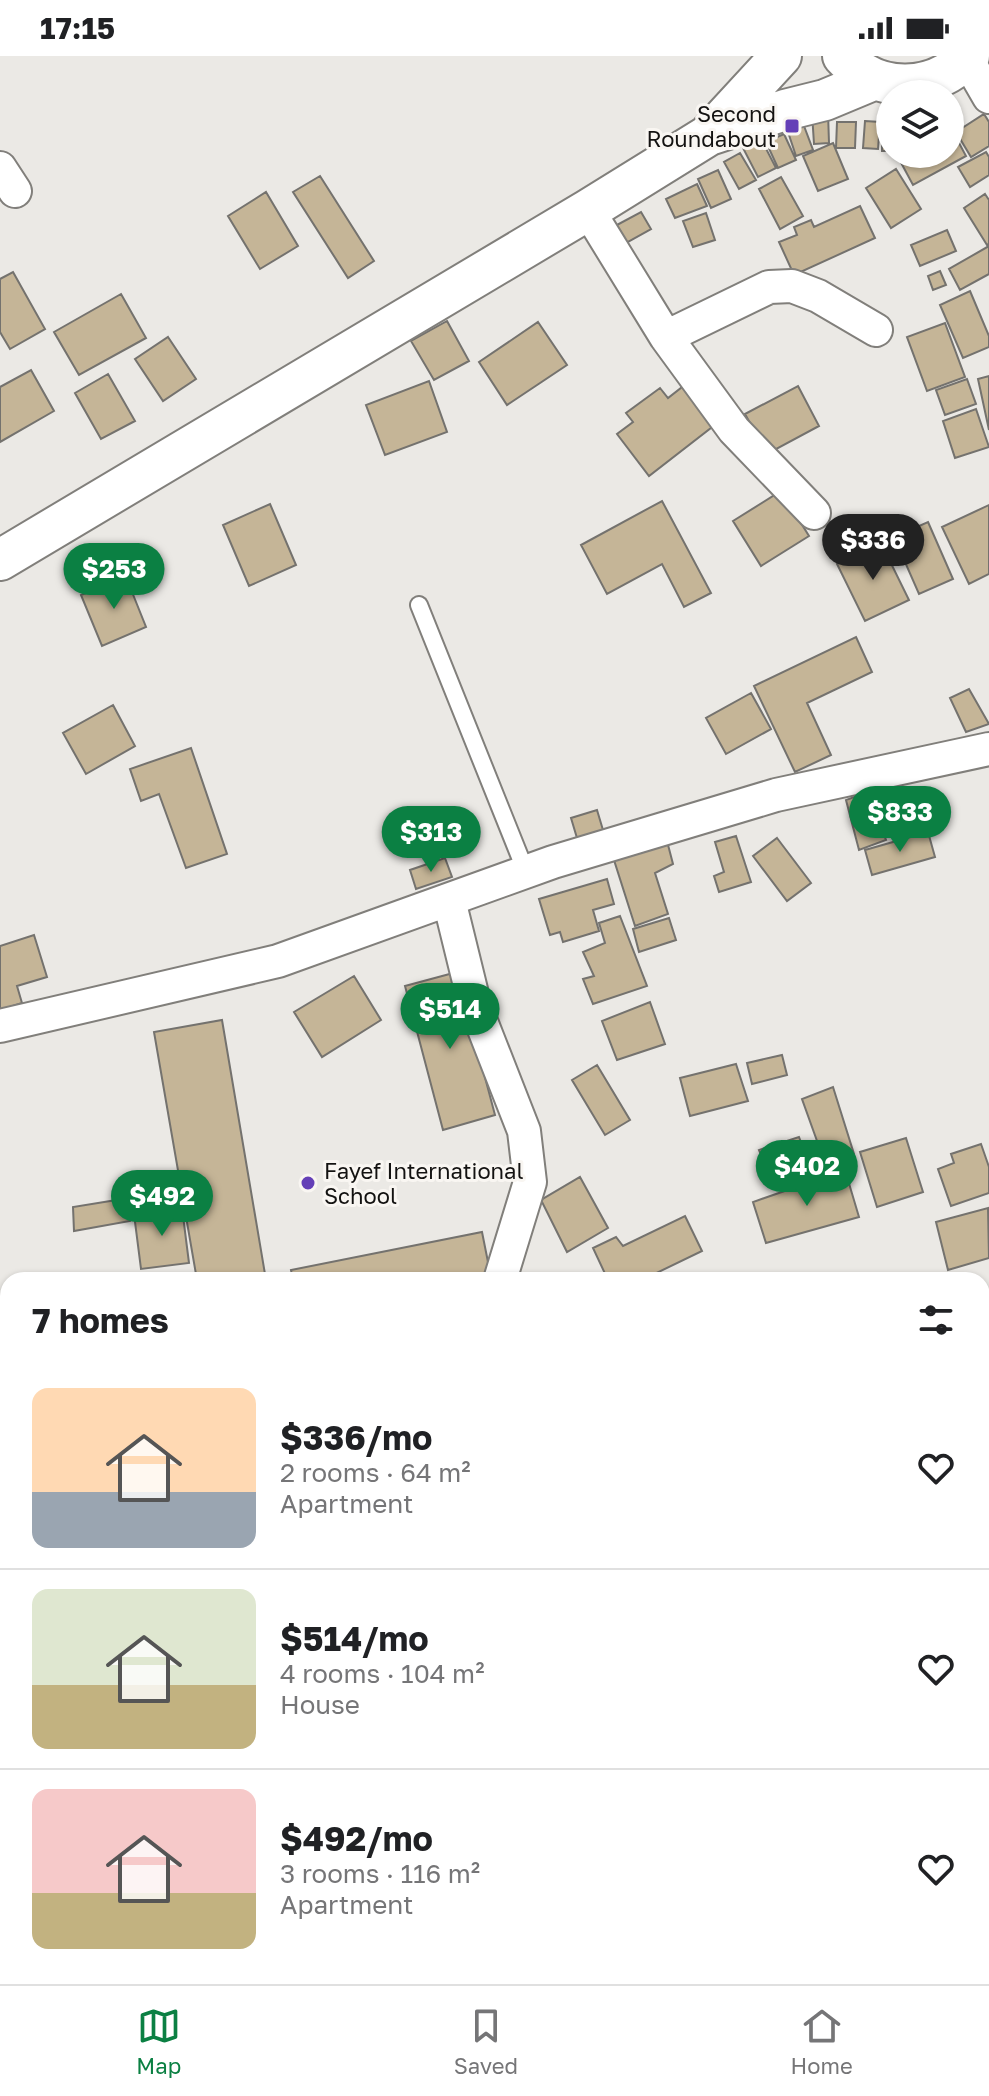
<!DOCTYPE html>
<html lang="en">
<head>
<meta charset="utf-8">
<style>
	:root { --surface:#fff; --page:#f6f6f6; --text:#202124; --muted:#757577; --line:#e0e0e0; --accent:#0b8043 }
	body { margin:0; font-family:"Golos Text",sans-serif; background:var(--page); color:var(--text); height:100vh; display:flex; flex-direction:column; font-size:30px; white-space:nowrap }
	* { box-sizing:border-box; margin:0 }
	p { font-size:26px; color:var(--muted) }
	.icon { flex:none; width:44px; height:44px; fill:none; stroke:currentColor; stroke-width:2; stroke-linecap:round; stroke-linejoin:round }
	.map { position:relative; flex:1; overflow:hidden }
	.details { position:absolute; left:0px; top:1216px; width:990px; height:712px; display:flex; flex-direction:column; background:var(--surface); border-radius:24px 24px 0 0; box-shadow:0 2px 6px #0004 }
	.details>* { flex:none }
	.buttons { position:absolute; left:876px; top:24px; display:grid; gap:16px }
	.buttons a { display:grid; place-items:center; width:88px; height:88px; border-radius:50%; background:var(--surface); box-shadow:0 2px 6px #0004; font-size:40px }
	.price { position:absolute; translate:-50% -68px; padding:0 18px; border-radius:28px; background:var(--accent); color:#fff; font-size:26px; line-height:52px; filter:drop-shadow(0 2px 4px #0008) }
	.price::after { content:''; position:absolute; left:50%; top:48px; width:24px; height:18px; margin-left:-12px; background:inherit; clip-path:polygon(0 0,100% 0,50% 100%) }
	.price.on { background:#222; color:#fff }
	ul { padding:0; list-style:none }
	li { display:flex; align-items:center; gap:24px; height:200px; padding:0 32px }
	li+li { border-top:2px solid var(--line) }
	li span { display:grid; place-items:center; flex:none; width:224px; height:160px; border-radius:16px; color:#555 }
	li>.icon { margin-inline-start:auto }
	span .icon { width:96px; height:96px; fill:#fffc; stroke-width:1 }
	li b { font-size:34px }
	h2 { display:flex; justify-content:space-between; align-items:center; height:96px; padding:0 32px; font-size:34px }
	.status { display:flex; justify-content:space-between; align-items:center; height:56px; padding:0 40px; background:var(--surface); direction:ltr }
	.status svg { height:22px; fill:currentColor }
	.tabs { display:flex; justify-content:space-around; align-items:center; height:112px; border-top:2px solid var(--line); background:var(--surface); font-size:22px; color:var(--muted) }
	.tabs a { display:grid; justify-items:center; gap:4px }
	.tabs .on { color:var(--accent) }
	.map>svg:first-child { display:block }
	.green { fill:#dfd3bc }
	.building { fill:#c5b597; stroke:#74726e; stroke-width:2 }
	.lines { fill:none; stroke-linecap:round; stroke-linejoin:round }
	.service-casing { stroke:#817f7b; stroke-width:20 }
	.minor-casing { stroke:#817f7b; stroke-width:36 }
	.tertiary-casing { stroke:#817f7b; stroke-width:44 }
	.service { stroke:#fff; stroke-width:16 }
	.minor { stroke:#fff; stroke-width:32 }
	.tertiary { stroke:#fff; stroke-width:40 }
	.poi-dot { fill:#643fb7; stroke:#f9f6f2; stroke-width:3 }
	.labels { text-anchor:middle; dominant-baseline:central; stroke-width:6; stroke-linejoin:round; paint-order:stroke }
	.poi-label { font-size:22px; fill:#131211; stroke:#f9f6f2; text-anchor:end }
</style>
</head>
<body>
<div class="status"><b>17:15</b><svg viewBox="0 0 49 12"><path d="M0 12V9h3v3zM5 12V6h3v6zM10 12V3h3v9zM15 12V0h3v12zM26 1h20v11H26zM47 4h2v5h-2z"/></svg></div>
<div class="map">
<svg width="989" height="1928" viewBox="0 0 989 1928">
	<rect width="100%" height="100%" fill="#ebe9e5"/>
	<path class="green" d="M 8,1365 L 8,1754 L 0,1756 L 0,1367 Z"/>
	<path class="building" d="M 828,56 L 829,87 L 814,88 L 812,57 Z
		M 984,58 L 989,66 L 989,90 L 971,101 L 956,76 Z
		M 801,62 L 813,94 L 796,100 L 785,67 Z
		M 865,65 L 880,66 L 878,93 L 863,92 Z
		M 837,66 L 856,66 L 855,92 L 836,92 Z
		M 882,66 L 890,66 L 890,95 L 882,95 Z
		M 951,72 L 966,100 L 913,129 L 898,101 L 903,98 L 950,98 Z
		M 784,78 L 796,104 L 778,112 L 766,86 Z
		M 761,83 L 776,112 L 758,121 L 743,92 Z
		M 833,87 L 848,123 L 818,135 L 803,100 Z
		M 986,96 L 989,101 L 989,119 L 970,131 L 958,111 Z
		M 740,97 L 756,124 L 739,133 L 724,106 Z
		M 896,113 L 921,153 L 891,172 L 866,132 Z
		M 718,114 L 731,143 L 711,152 L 698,123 Z
		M 320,120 L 374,205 L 348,222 L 293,136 Z
		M 781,121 L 803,160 L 780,173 L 759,133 Z
		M 697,128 L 707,150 L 675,162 L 666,143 Z
		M 266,136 L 298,190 L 260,213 L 228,160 Z
		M 985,138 L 989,144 L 989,188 L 987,189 L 964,152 Z
		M 860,150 L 875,182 L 794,219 L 779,186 L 797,179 L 794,171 L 811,164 L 814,171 Z
		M 641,156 L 651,173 L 624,188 L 615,170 Z
		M 706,157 L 715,184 L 693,191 L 683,165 Z
		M 947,174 L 956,195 L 920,210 L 911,189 Z
		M 989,190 L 989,218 L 960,234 L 949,213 Z
		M 940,215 L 946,229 L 933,234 L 928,220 Z
		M 13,216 L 45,273 L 10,293 L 0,276 L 0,223 Z
		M 970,235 L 989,280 L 989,291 L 963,302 L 940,249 Z
		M 121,238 L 146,282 L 79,319 L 54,276 Z
		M 447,265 L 469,305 L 434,324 L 411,285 Z
		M 538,266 L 567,309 L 507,349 L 479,306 Z
		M 945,267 L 965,321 L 927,335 L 907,281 Z
		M 168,281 L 196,323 L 163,345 L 135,303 Z
		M 31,314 L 54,355 L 0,386 L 0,331 Z
		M 108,318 L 135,365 L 101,383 L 75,337 Z
		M 989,320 L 989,374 L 978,323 Z
		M 967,323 L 976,348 L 945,359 L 936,334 Z
		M 429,325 L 447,376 L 385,399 L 366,349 Z
		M 686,328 L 716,368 L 649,420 L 617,378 L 633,366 L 626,357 L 660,332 L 668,342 Z
		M 798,330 L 819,370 L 767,398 L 745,358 Z
		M 976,353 L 989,391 L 955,402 L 943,365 Z
		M 781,435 L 809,480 L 761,510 L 733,465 Z
		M 662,445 L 711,537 L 684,551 L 662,508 L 607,538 L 581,489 Z
		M 270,448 L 296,509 L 249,530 L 223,469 Z
		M 989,449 L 989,518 L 969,528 L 942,471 Z
		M 928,466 L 953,523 L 919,538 L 894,481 Z
		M 881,487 L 909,544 L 865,565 L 837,508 Z
		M 126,521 L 146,571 L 102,590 L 81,539 Z
		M 856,581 L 872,616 L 807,647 L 831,699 L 795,716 L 754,630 Z
		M 969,633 L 989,668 L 966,676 L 950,642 Z
		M 751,637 L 771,673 L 726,698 L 706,662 Z
		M 113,649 L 135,690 L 86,718 L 63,677 Z
		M 191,692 L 227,798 L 186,812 L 159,738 L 141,745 L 130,713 Z
		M 889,728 L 899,756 L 879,765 L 886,784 L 859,794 L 846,744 Z
		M 935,736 L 945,762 L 924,769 L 916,742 Z
		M 597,754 L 603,774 L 577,782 L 571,762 Z
		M 928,776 L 935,801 L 872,819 L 865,794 Z
		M 736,780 L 751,826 L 719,836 L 714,820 L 724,816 L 715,786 Z
		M 777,782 L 811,827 L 787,845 L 753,800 Z
		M 667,785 L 673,808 L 655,817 L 668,858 L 635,870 L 614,804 Z
		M 445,802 L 452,821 L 416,833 L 410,814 Z
		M 607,823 L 614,848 L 593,854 L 599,875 L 563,886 L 560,876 L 550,879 L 539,843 Z
		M 620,860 L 647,930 L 593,948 L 583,923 L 594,920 L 583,896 L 605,887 L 599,867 Z
		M 669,862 L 676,884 L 639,896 L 633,873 Z
		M 34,879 L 47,921 L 17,930 L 22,947 L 0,954 L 0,890 Z
		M 457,916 L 495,1059 L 443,1074 L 405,930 Z
		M 354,920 L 381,964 L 322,1001 L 294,956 Z
		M 650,946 L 665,988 L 617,1004 L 602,965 Z
		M 222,964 L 266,1224 L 197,1224 L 154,976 Z
		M 782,999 L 787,1019 L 752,1028 L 747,1007 Z
		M 736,1008 L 748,1045 L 690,1060 L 680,1022 Z
		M 597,1009 L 630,1064 L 605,1079 L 572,1024 Z
		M 833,1031 L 854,1098 L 826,1110 L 802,1043 Z
		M 799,1081 L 810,1110 L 773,1126 L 759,1094 Z
		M 906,1082 L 923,1136 L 877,1151 L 860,1096 Z
		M 981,1088 L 989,1111 L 989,1137 L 951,1150 L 938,1113 L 954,1107 L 951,1098 Z
		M 845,1114 L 859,1161 L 766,1187 L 753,1146 Z
		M 580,1121 L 608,1172 L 567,1196 L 541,1144 Z
		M 129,1142 L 130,1165 L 74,1175 L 73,1151 Z
		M 182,1152 L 189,1207 L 141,1213 L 134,1158 Z
		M 988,1152 L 989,1202 L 948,1214 L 936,1166 Z
		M 685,1160 L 702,1195 L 642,1224 L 608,1224 L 593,1192 L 616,1181 L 623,1190 Z
		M 482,1176 L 491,1221 L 474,1224 L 293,1224 L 291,1214 Z
		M 989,1749 L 989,1791 L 982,1767 L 982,1751 Z
		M 8,1759 L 8,1804 L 0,1806 L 0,1761 Z
		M 3,1817 L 8,1833 L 8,1858 L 0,1860 L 0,1818 Z"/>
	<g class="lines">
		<defs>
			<path id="service" d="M 419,549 L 526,816"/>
			<path id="minor" d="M 967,3 L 989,41
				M 0,112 L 15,135
				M 588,154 L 666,281 L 734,374 L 814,457
				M 666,281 L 769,231 L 792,230 L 818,240 L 876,274
				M 449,844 L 475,950 L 524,1075 L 530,1126 L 500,1224
				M 0,970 L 278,905 L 553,806 L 776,739 L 989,693
				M 377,1920 L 507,1922 L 516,1920
				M 582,1920 L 644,1928
				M 19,1928 L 112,1920
				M 652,1928 L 686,1926 L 950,1928"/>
			<path id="tertiary" d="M 843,0 C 877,39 934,37 969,0
				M 711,76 L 781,0
				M 0,504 L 588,154 L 709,79 L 785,54 L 825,44 L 873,24"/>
		</defs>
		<use href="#service" class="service-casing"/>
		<use href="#minor" class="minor-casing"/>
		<use href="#tertiary" class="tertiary-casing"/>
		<use href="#service" class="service"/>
		<use href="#minor" class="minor"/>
		<use href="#tertiary" class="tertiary"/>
	</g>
	<g class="poi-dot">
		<rect x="784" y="62" width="16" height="16" rx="4"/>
		<circle cx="308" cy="1127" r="8"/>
	</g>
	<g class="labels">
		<g class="poi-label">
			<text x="776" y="57">Second<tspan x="776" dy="25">Roundabout</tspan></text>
			<text x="324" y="1114" text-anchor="start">Fayef International<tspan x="324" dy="25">School</tspan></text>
		</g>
	</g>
</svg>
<div class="buttons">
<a><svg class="icon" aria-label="layers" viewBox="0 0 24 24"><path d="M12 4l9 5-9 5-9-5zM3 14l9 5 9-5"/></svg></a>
</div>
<b class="price on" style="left:873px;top:526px">$336</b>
<b class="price" style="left:114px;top:555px">$253</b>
<b class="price" style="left:900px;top:798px">$833</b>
<b class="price" style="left:431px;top:818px">$313</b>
<b class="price" style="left:450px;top:995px">$514</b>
<b class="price" style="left:807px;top:1152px">$402</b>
<b class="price" style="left:162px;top:1182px">$492</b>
<section class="details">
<h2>7 homes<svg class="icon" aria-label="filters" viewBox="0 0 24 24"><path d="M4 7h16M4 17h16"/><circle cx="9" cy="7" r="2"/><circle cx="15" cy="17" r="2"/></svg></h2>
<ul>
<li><span style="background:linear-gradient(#ffd9b3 65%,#9aa5b1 0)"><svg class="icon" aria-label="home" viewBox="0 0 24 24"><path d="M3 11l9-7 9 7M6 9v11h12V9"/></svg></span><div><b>$336/mo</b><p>2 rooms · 64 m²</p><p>Apartment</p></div><svg class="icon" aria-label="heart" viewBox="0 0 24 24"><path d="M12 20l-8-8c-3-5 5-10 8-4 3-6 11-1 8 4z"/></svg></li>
<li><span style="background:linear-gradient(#dfe7d0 60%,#c2b280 0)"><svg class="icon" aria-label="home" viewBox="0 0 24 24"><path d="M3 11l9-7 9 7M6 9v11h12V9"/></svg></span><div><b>$514/mo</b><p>4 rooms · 104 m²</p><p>House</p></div><svg class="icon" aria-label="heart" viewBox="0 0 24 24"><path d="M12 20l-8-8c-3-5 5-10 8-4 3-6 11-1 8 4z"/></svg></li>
<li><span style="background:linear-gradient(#f6c9c9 65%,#c2b280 0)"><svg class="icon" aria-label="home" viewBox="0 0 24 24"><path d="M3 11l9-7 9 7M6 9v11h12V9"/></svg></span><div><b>$492/mo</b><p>3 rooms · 116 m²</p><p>Apartment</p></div><svg class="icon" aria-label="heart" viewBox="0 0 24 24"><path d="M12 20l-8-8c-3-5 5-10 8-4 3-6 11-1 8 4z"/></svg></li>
</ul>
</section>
</div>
<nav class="tabs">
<a class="on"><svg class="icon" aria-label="map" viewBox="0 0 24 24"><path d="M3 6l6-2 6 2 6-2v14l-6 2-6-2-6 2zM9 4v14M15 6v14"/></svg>Map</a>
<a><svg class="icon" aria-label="saved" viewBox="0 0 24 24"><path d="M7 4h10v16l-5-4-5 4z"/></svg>Saved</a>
<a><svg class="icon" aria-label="home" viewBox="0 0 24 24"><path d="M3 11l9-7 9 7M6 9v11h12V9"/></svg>Home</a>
</nav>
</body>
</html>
